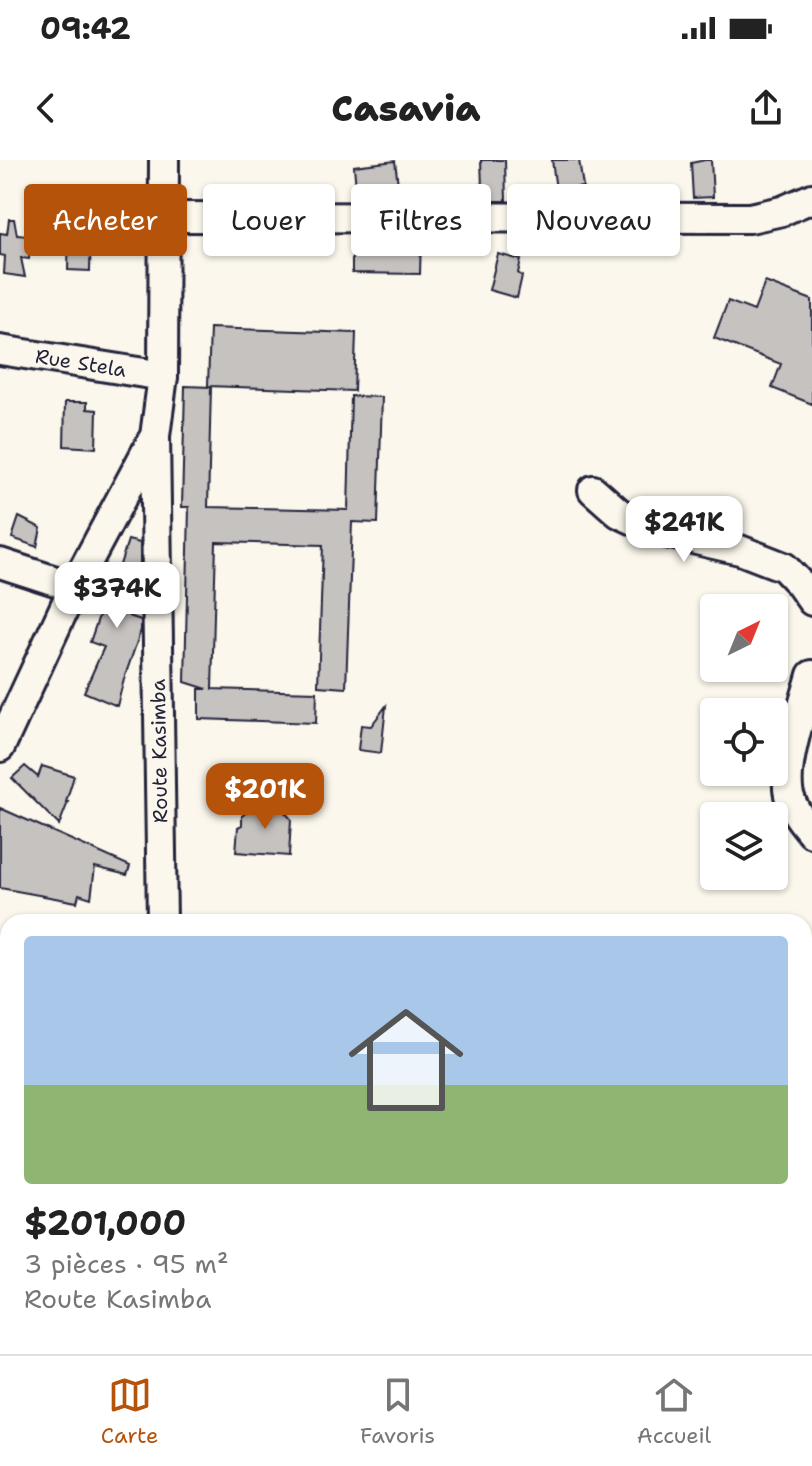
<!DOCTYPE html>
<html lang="fr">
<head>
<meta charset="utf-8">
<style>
	:root { --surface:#fff; --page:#f2f2f2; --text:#222; --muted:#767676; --line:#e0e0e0; --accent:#b45309 }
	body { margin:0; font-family:"Shantell Sans",sans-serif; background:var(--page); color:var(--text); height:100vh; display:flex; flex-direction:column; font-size:30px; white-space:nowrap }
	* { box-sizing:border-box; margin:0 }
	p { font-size:26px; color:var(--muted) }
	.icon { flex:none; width:44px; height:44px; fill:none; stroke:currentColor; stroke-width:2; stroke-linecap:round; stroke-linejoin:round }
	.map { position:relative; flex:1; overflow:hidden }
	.panel { position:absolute; left:0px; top:754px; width:812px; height:440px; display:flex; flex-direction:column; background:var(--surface); border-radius:24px 24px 0 0; box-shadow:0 2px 6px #0004 }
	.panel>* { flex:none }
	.hud { position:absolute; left:24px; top:24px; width:764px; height:72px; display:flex; gap:16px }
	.needle { width:52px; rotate:43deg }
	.buttons { position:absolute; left:700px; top:434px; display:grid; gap:16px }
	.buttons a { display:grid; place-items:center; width:88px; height:88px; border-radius:8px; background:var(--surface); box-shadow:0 2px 6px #0004; font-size:40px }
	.price { position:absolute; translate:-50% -68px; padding:0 18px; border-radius:16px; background:#fff; color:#222; font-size:26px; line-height:52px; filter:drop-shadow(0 2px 4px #0008) }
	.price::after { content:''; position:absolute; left:50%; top:48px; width:24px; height:18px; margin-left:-12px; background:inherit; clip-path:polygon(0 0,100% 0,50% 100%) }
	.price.selected { background:var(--accent); color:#fff }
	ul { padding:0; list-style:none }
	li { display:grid; align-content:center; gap:16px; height:424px; padding:0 24px }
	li+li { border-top:2px solid var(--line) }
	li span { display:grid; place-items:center; height:248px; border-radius:8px; color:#555 }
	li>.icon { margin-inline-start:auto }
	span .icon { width:144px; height:144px; fill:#fffc; stroke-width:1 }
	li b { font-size:34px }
	.pill { padding:0 28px; border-radius:8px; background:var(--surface); box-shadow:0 2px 6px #0004; font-size:28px; line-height:72px }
	.pill.selected { background:var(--accent); color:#fff }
	.status { display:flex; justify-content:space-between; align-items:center; height:56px; padding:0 40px; background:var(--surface); direction:ltr }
	.status svg { height:22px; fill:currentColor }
	header { display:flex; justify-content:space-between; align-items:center; height:104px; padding:0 24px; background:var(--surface); font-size:36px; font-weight:800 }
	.menu { display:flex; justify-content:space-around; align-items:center; height:112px; border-top:2px solid var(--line); background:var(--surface); font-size:22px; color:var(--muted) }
	.menu a { display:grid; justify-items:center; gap:4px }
	.menu .selected { color:var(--accent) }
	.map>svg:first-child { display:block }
	.building { fill:#c6c2c0; stroke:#22223b; stroke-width:2 }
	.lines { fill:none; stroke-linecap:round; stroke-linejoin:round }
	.minor-casing { stroke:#22223b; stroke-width:34 }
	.minor { stroke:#fbf7ec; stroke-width:28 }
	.labels { text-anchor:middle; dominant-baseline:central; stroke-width:6; stroke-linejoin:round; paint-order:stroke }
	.street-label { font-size:20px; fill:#22223b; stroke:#fbf7ec }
</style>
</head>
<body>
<div class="status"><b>09:42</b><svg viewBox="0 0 49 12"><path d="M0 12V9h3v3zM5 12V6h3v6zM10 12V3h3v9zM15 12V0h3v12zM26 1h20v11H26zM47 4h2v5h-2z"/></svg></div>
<header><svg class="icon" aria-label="back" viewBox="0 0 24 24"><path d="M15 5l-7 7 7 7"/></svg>Casavia<svg class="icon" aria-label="share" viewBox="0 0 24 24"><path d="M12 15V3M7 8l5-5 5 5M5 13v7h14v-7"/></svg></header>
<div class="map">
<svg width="812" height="1194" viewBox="0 0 812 1194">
	<rect width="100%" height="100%" fill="#fbf7ec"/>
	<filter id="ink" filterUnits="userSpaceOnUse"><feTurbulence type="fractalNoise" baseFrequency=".0125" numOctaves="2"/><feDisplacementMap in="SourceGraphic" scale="16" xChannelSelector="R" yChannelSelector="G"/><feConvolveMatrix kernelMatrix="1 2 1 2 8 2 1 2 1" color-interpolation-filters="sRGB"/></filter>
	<g filter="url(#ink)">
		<path class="building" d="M 481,0 L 505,0 L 506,41 L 484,41 L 485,28 L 482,27 Z
			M 552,0 L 579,0 L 583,27 L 556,30 Z
			M 705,0 L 711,0 L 713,37 L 693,38 L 691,3 Z
			M 395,1 L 400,40 L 357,40 L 354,6 Z
			M 9,59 L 14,59 L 17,75 L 31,76 L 29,99 L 21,98 L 25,117 L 4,114 L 5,96 L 0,95 L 0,73 L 7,74 Z
			M 69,66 L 91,67 L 90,111 L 68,110 Z
			M 352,76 L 421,77 L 420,114 L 352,113 Z
			M 498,94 L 521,100 L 518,113 L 522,116 L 517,138 L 489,130 Z
			M 765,122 L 812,140 L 812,244 L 772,228 L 781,204 L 714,178 L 728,141 L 754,151 Z
			M 210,168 L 356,173 L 354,231 L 208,226 Z
			M 185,226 L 211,227 L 208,347 L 348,350 L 351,236 L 382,237 L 378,363 L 352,362 L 346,528 L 318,526 L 323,385 L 216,382 L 212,529 L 317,532 L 316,563 L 199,559 L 199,529 L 207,529 L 185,522 L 189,347 L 182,347 Z
			M 65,242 L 87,242 L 87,249 L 97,250 L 96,288 L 64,286 Z
			M 19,357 L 41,368 L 37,387 L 12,378 Z
			M 128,380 L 140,383 L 140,420 L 129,456 L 141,460 L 141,470 L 124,519 L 117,546 L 84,532 L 104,487 L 90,482 L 102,447 L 106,448 Z
			M 386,546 L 381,593 L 358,590 L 361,565 L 371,566 Z
			M 25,606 L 38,617 L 42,606 L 74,616 L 66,642 L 68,642 L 59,665 L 12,618 Z
			M 250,642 L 278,644 L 291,659 L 289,696 L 236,692 L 238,667 L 242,665 L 242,656 L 247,652 Z
			M 0,648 L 130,706 L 127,715 L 95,707 L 91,738 L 79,734 L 77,742 L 0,728 Z"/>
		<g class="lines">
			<defs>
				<g id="minor">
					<path d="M 165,57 L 750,58 L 782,51 L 812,38"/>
					<path id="s1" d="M 0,190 L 163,216"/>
					<path d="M 593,330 L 619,353 L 658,371 L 740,390 L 784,407 L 800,424 L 812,441"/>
					<path d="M 0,403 L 74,427"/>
					<path d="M 812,515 C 804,545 782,606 789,635 C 793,650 802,661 812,673"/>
					<path d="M 0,587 L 74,427 L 152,281"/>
					<path d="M 162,762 L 155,276 L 163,216 L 164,0"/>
					<path d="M 0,1131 L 4,1121 L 8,1117"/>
					<path d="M 608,1186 L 640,1194"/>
					<path d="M 197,1194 L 197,1186"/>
				</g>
			</defs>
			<use href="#minor" class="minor-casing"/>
			<use href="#minor" class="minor"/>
		</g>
	</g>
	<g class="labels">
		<g class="street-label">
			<text stroke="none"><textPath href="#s1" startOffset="82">Rue Stela</textPath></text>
			<text transform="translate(159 591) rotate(-91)">Route Kasimba</text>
		</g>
	</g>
</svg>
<div class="buttons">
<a><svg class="needle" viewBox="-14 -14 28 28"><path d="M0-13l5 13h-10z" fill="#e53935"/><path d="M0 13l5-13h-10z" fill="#767676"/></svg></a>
<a><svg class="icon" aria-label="locate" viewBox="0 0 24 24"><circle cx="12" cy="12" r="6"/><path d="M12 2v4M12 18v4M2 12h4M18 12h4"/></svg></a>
<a><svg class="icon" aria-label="layers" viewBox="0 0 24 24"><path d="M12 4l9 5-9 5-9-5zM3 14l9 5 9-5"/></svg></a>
</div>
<b class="price" style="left:684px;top:404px">$241K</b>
<b class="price" style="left:117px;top:470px">$374K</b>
<b class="price selected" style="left:265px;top:671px">$201K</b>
<div class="hud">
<a class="pill selected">Acheter</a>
<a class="pill">Louer</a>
<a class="pill">Filtres</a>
<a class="pill">Nouveau</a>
</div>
<section class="panel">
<ul>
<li><span style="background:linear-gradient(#a9c7e8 60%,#8fb573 0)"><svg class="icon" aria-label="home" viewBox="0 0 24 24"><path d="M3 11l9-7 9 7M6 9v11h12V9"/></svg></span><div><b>$201,000</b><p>3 pièces · 95 m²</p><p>Route Kasimba</p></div></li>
</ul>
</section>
</div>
<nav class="menu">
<a class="selected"><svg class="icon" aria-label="map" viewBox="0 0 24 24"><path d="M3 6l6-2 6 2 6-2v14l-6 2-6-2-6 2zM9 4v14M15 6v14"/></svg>Carte</a>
<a><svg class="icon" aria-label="saved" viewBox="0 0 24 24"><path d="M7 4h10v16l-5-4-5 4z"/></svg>Favoris</a>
<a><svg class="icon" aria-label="home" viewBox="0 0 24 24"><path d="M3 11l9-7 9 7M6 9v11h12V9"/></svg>Accueil</a>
</nav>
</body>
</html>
